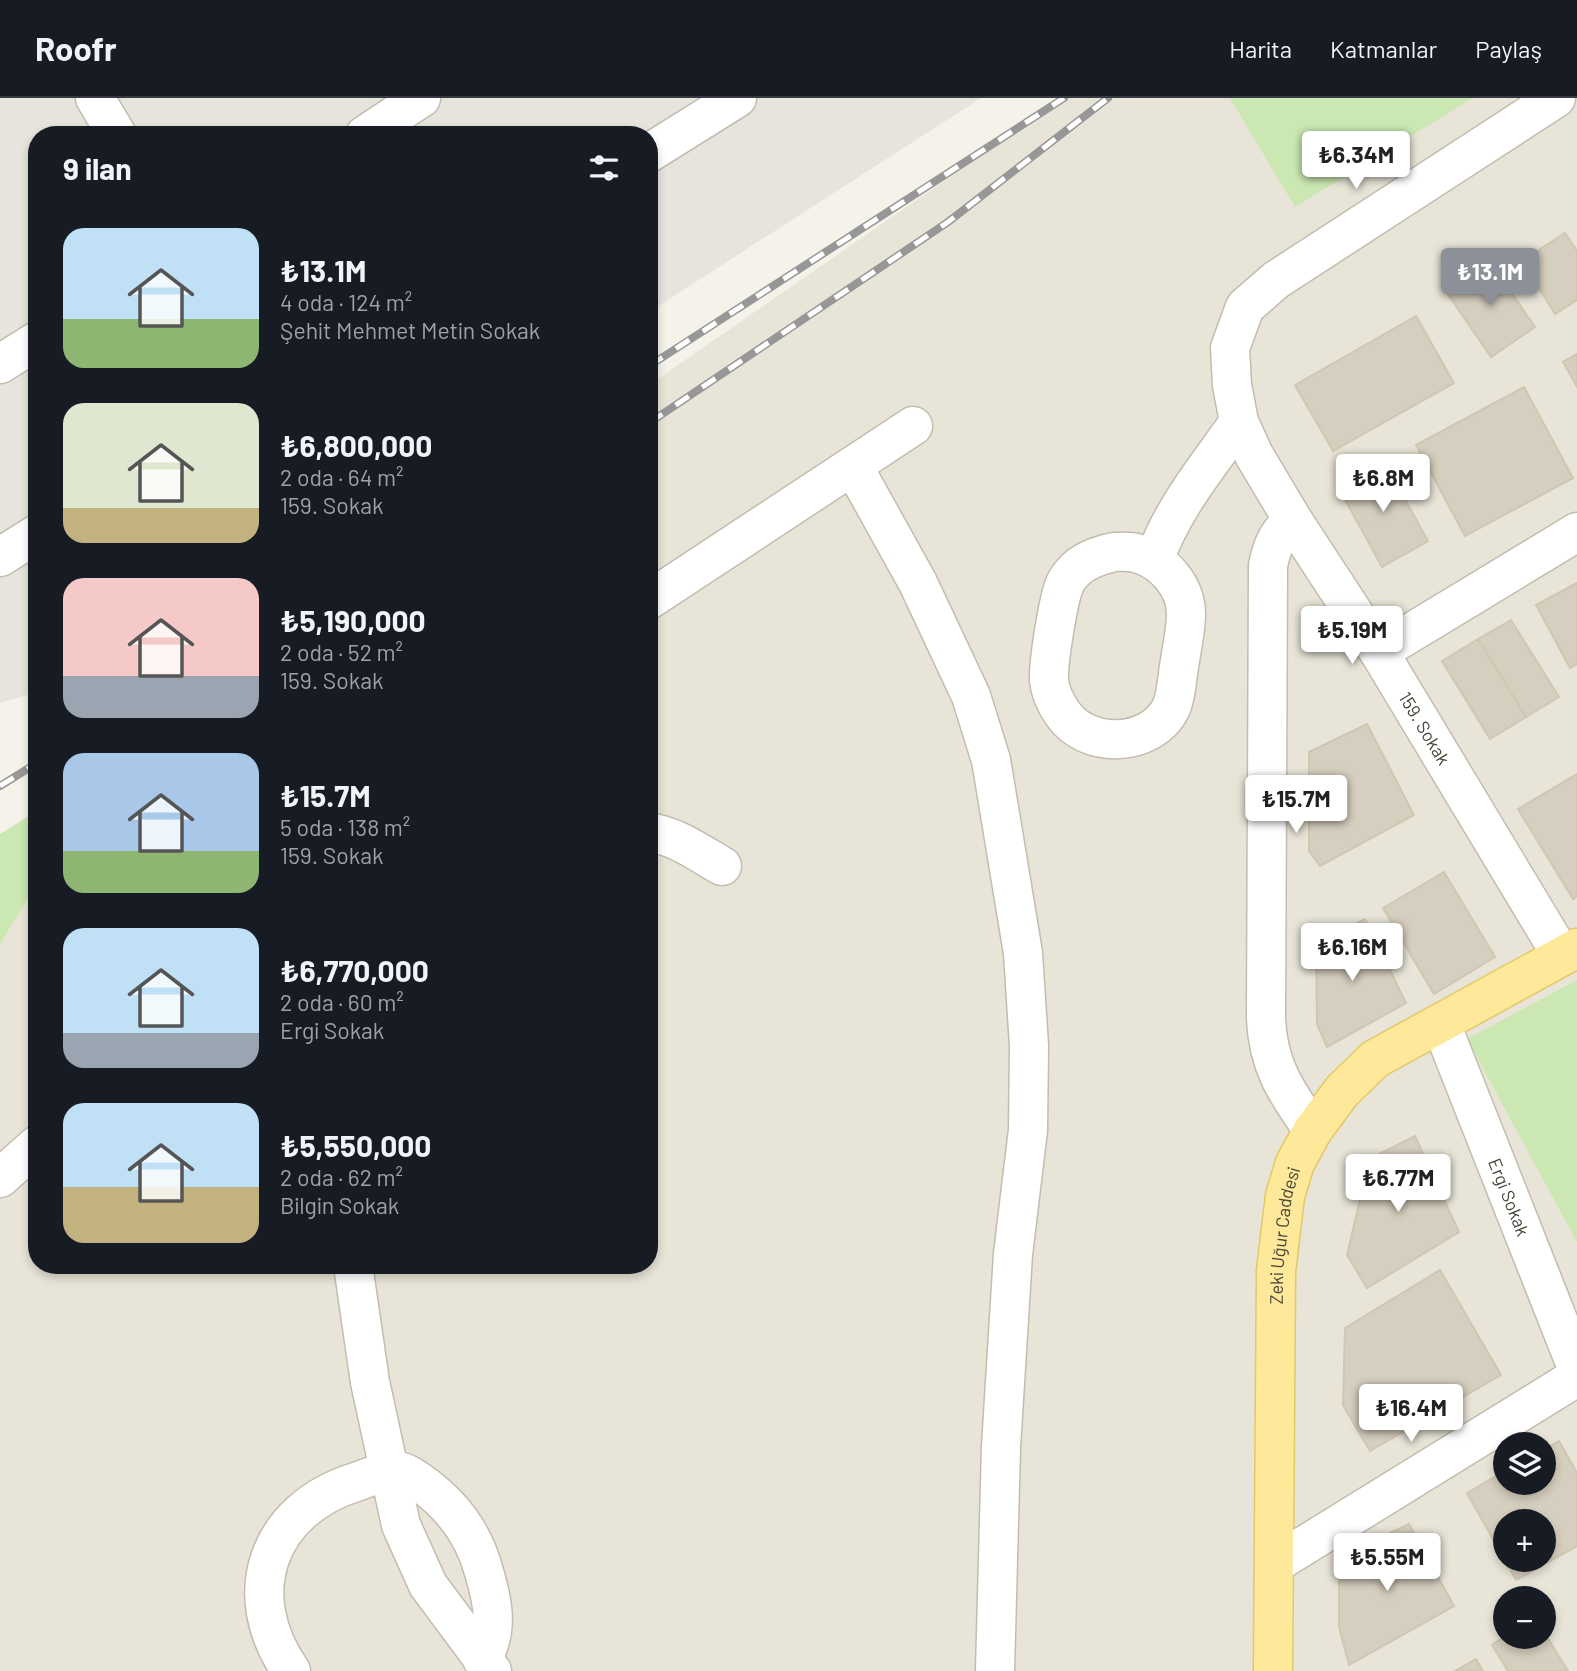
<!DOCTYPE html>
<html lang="tr">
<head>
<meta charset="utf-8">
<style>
	:root { --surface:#171b24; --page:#242831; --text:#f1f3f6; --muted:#9ea1a6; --line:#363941; --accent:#8c9099 }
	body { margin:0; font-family:Barlow,sans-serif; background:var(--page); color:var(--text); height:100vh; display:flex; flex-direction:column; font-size:26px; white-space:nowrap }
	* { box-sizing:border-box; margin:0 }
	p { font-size:23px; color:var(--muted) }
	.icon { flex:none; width:38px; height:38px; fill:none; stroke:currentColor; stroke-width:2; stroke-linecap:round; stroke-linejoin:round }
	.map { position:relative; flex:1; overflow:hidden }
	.details { position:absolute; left:28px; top:28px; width:630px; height:1148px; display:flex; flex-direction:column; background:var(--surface); border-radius:28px; box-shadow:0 4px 10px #0003 }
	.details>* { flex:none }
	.controls { position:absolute; left:1493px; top:1334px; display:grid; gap:14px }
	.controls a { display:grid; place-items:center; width:63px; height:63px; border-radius:50%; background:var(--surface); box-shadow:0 4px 10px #0003; font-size:35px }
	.price { position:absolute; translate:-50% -60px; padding:0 16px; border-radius:7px; background:#fff; color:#222; font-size:23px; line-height:46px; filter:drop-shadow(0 2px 4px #0008) }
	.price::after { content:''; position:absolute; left:50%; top:42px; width:21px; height:16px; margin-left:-10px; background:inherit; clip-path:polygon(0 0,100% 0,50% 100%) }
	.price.on { background:var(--accent); color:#fff }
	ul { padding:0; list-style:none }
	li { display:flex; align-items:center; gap:21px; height:175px; padding:0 35px }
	li span { display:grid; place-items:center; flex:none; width:196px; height:140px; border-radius:21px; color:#555 }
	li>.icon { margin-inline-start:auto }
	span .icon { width:84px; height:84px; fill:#fffc; stroke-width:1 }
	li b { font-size:30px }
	h2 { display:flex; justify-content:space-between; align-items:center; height:84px; padding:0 35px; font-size:30px }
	header { display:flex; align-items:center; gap:42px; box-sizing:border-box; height:98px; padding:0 35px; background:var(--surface); border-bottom:2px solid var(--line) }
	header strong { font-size:33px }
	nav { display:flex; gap:38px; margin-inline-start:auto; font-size:24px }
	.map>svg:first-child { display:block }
	.residential { fill:#e8e4d7; fill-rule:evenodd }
	.industrial { fill:#e7e3dd }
	.green { fill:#cbe8b2 }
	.building { fill:#d6cebe; stroke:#d0c7b1; stroke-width:2; fill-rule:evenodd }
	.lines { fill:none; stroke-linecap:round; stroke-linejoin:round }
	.minor-casing { stroke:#c2bdae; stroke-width:41 }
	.major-casing { stroke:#e2c968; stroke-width:41 }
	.minor { stroke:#fff; stroke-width:38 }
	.major { stroke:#fde999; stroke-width:38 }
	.rail-casing { stroke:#979797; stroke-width:8 }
	.rail { stroke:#fff; stroke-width:5; stroke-dasharray:16; stroke-linecap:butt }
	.labels { text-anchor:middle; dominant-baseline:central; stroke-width:5; stroke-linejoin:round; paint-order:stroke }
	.street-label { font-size:18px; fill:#484337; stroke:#fff }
</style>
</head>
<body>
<header>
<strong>Roofr</strong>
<nav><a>Harita</a><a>Katmanlar</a><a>Paylaş</a></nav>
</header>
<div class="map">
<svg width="1577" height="1573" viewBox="0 0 1577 1573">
	<rect width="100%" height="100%" fill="#f4f2e9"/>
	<path class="residential" d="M 1064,0 L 1577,0 L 1577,1573 L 0,1573 L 0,736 L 37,713 L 37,1167 L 649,1167 L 649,287 ZM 1505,1346 L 1544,1346 L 1544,1384 L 1505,1384 ZM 1505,1423 L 1544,1423 L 1544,1461 L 1505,1461 ZM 1505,1500 L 1544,1500 L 1544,1538 L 1505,1538 Z"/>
	<path class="industrial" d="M 0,0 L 981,0 L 649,214 L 649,37 L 37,37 L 37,594 L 0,605 Z"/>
	<path class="green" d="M 1230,0 L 1473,0 L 1295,109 Z
		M 37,713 L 37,785 L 0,846 L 0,736 Z
		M 1577,882 L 1577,1144 L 1467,941 Z"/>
	<path class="building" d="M 1565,135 L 1577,153 L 1577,202 L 1555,216 L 1522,163 Z
		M 1489,162 L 1535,229 L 1491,259 L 1445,192 Z
		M 1416,218 L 1454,285 L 1333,353 L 1295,287 Z
		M 1577,256 L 1577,289 L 1563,264 Z
		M 1524,289 L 1573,380 L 1465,438 L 1416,347 Z
		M 1384,363 L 1428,443 L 1382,469 L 1338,389 Z
		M 1577,485 L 1577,566 L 1570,570 L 1536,507 Z
		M 1511,522 L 1559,599 L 1526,619 L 1478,541 Z
		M 1478,541 L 1526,619 L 1490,641 L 1442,563 Z
		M 1367,626 L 1414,717 L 1320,768 L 1309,753 L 1309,654 Z
		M 1577,676 L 1577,798 L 1573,801 L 1518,711 Z
		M 1444,774 L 1495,859 L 1434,896 L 1383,810 Z
		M 1365,821 L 1406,905 L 1327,949 L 1317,926 L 1316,845 Z
		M 1415,1038 L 1459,1134 L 1367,1190 L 1347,1157 L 1363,1088 L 1379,1056 Z
		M 1440,1172 L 1501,1277 L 1370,1353 L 1343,1307 L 1345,1230 Z
		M 1559,1343 L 1577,1375 L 1577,1448 L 1516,1482 L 1467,1395 L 1505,1373 L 1505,1384 L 1544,1384 L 1544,1352 ZM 1505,1423 L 1544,1423 L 1544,1461 L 1505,1461 Z
		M 1409,1426 L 1454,1508 L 1349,1567 L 1339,1529 L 1339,1474 L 1352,1453 Z
		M 1544,1534 L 1568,1573 L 1508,1573 L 1492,1547 L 1505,1538 L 1544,1538 Z
		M 1476,1561 L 1483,1573 L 1455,1573 Z"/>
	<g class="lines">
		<defs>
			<g id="minor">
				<path d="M 95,0 L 117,37"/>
				<path id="s1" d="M 1556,0 L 1276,182 L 1245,209 L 1230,250 L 1232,287 L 1239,324 L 1254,357 L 1294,424 L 1379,554 L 1562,858"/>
				<path d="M 365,37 L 421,0"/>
				<path d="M 649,55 L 737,0"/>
				<path d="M 0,266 L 37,243"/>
				<path d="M 853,368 L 918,485 L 971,598 L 991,662 L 1023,855 L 1029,948 L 1028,1032 L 1013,1156 L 1001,1349 L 995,1573"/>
				<path d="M 1294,424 C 1277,432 1271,452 1268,468 L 1266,921 C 1268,968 1286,994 1313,1032"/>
				<path d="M 1114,454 C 1121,454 1129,453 1136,455 C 1163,462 1186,488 1186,516 C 1186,532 1182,548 1180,563 C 1177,577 1177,597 1171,610 C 1151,650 1087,651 1063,616 C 1056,606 1050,595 1049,582 C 1048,565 1058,504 1064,488 C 1066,482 1072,475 1076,471 C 1087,461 1101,457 1114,454 Z"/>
				<path d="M 0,459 L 37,436"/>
				<path d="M 1154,462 C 1174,408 1206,371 1239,324"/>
				<path d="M 649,502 L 913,328"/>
				<path d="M 1379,554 L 1577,434"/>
				<path d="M 649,734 C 676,738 699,755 722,768"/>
				<path id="s2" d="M 1441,926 L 1577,1270"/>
				<path d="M 0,1080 L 37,1047"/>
				<path d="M 353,1167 L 370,1284 L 401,1427 L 428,1487 L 492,1573"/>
				<path d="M 1276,1465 L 1577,1279"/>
				<path d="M 291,1573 C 237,1496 268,1411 356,1384 C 368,1380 384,1372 397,1373 C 406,1374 414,1380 421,1385 C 452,1407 474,1436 484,1474 C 493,1504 499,1533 482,1561"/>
			</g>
			<g id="major">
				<path id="s3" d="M 1273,1573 L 1276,1173 L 1285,1098 L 1295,1065 L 1313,1032 L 1342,993 L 1375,961 L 1577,850"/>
			</g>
		</defs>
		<use href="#minor" class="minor-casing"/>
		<use href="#major" class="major-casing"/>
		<use href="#minor" class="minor"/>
		<use href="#major" class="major"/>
		<defs>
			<path id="rail" d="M 649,268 L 1064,0
				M 649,325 L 948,124 L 1108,0
				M 0,688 L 37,665"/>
		</defs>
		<use href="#rail" class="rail-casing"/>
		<use href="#rail" class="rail"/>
	</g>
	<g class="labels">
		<g class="street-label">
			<text stroke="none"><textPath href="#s1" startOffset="852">159. Sokak</textPath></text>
			<text stroke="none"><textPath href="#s2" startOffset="186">Ergi Sokak</textPath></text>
			<text stroke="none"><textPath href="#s3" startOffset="436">Zeki Uğur Caddesi</textPath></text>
		</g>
	</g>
</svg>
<div class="controls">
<a><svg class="icon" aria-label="layers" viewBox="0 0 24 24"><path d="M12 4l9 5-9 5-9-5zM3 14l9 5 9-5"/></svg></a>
<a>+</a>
<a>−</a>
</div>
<b class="price" style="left:1356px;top:93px">₺6.34M</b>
<b class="price on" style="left:1490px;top:210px">₺13.1M</b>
<b class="price" style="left:1383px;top:416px">₺6.8M</b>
<b class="price" style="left:1352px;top:568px">₺5.19M</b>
<b class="price" style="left:1296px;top:737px">₺15.7M</b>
<b class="price" style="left:1352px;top:885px">₺6.16M</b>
<b class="price" style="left:1398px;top:1116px">₺6.77M</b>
<b class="price" style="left:1411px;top:1346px">₺16.4M</b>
<b class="price" style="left:1387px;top:1495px">₺5.55M</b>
<section class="details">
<h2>9 ilan<svg class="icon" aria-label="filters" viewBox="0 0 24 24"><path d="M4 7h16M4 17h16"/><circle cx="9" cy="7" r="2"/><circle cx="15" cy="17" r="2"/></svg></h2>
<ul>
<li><span style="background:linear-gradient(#bfe0f5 65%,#8fb573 0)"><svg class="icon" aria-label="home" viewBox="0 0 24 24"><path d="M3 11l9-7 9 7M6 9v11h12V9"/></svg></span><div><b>₺13.1M</b><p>4 oda · 124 m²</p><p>Şehit Mehmet Metin Sokak</p></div></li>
<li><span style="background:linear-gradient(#dfe7d0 75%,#c2b280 0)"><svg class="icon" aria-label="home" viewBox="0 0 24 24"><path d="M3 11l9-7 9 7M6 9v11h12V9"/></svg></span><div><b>₺6,800,000</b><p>2 oda · 64 m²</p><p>159. Sokak</p></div></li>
<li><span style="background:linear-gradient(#f6c9c9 70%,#9aa5b1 0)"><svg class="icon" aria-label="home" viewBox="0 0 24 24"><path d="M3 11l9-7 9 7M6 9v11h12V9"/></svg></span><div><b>₺5,190,000</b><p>2 oda · 52 m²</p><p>159. Sokak</p></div></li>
<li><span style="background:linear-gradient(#a9c7e8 70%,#8fb573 0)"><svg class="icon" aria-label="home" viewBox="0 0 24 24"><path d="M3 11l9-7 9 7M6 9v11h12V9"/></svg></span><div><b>₺15.7M</b><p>5 oda · 138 m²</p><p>159. Sokak</p></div></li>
<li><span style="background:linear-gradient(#bfe0f5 75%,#9aa5b1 0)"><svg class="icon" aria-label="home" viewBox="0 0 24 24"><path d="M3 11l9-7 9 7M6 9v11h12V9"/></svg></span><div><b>₺6,770,000</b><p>2 oda · 60 m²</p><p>Ergi Sokak</p></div></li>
<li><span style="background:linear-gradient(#bfe0f5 60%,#c2b280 0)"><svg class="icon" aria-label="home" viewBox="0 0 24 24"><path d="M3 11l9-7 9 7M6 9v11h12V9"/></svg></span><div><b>₺5,550,000</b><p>2 oda · 62 m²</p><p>Bilgin Sokak</p></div></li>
</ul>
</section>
</div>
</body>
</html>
